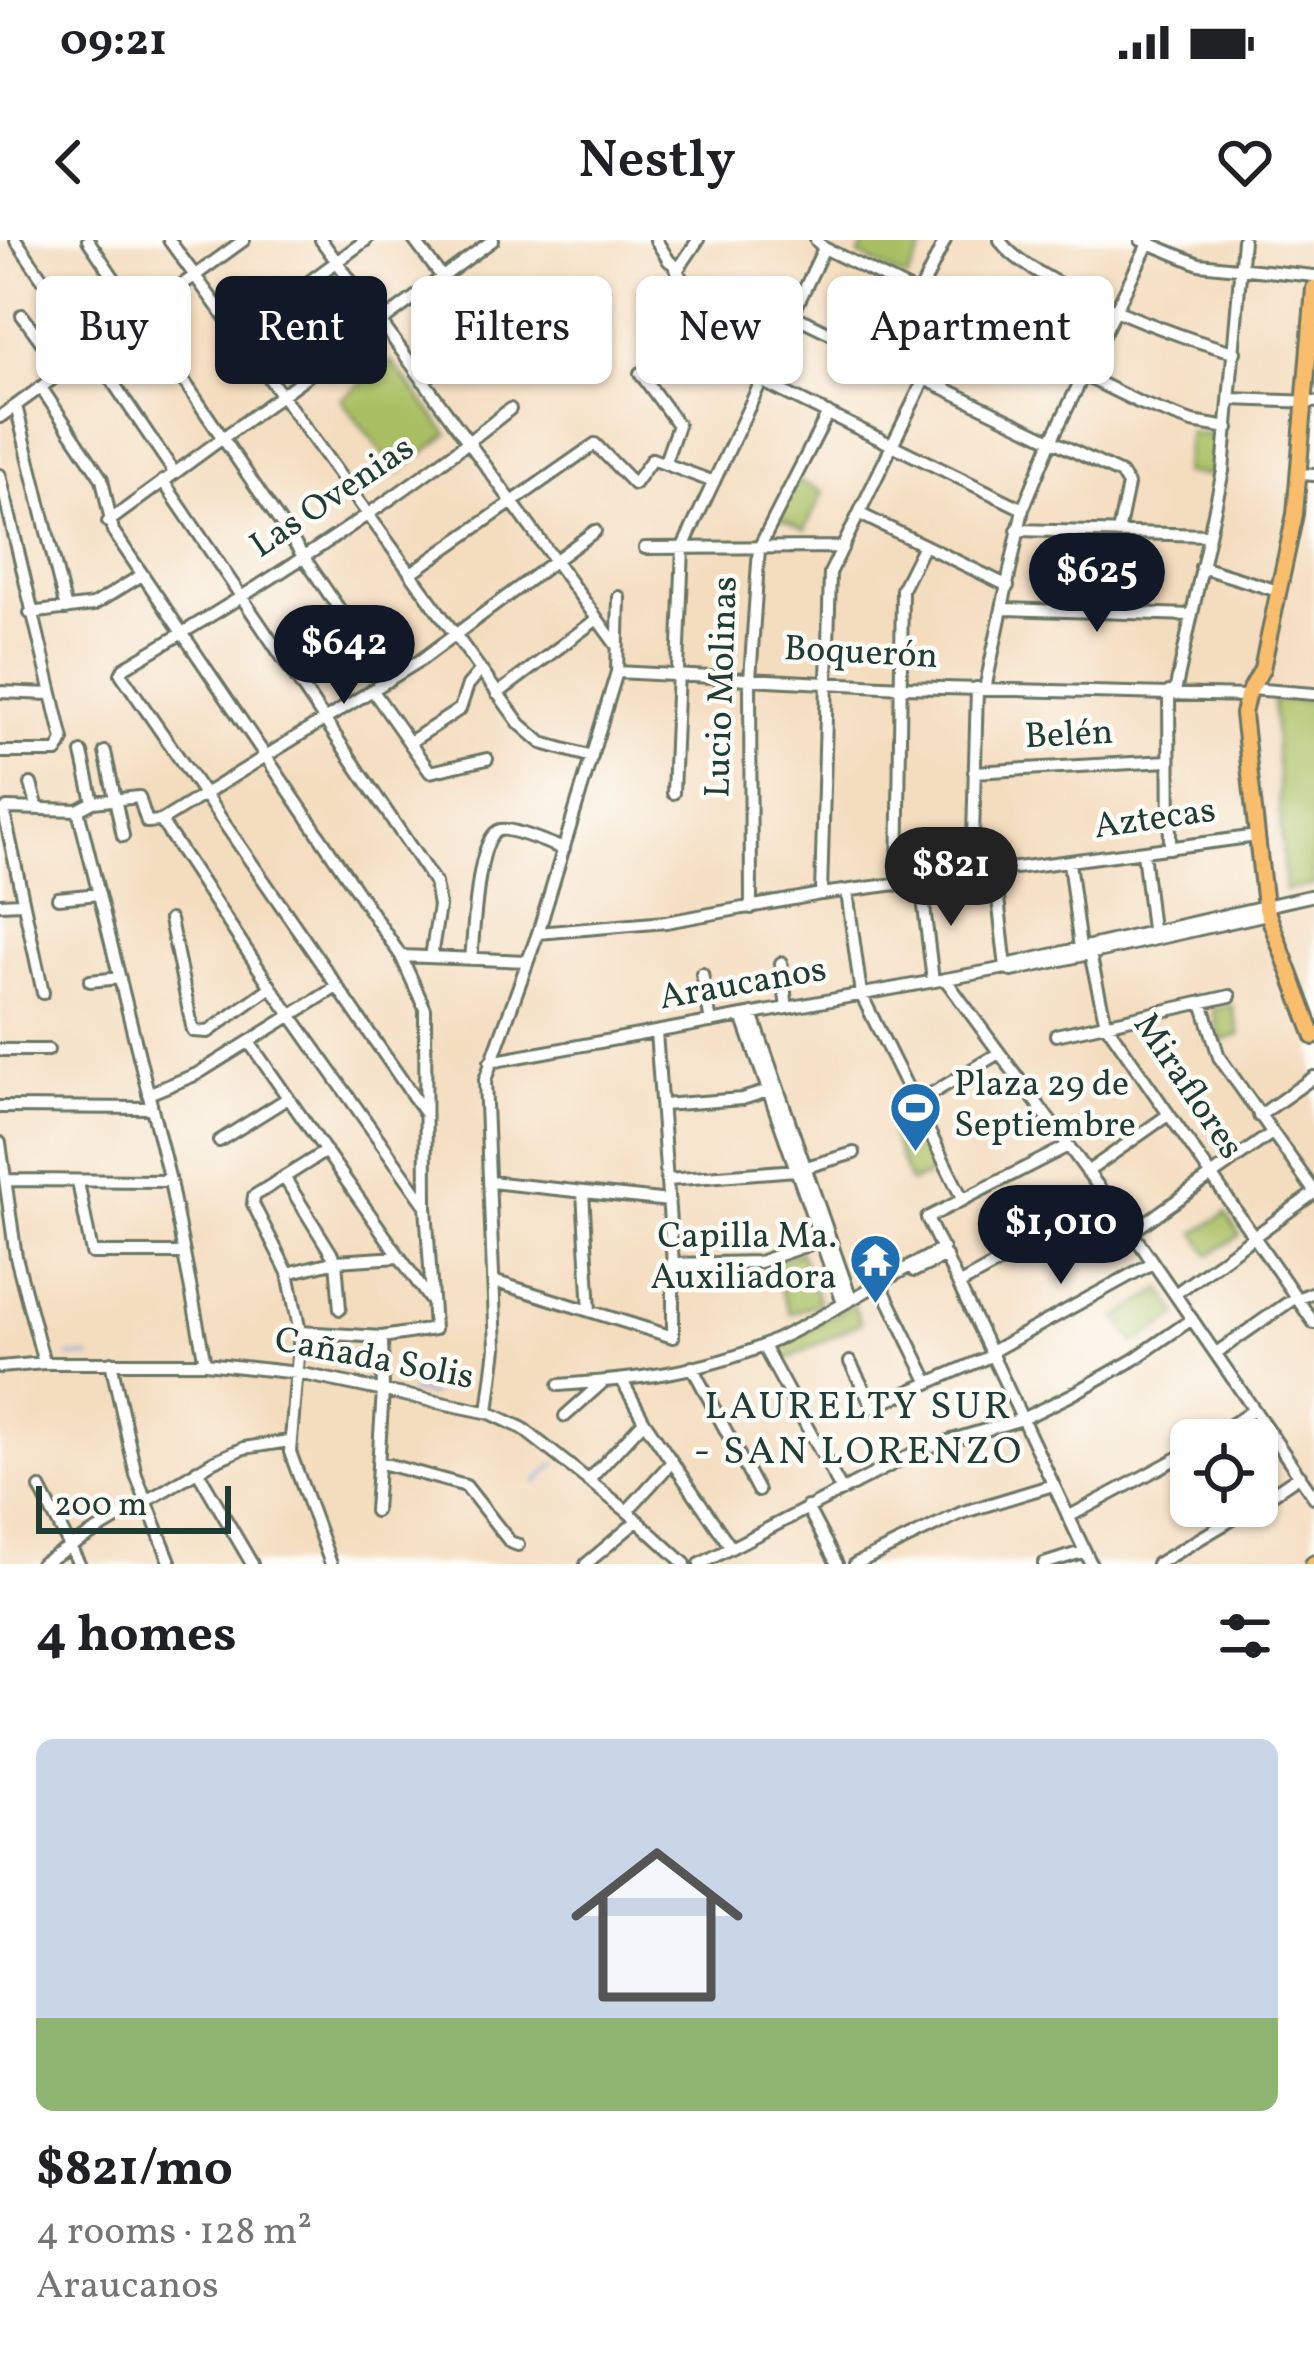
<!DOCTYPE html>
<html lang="en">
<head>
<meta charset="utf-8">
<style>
	:root { --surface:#fff; --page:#f2f2f2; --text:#202124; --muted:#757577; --accent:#111827 }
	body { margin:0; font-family:Vollkorn,serif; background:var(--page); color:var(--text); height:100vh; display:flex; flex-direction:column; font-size:45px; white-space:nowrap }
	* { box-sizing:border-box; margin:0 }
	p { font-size:39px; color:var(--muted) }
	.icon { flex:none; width:66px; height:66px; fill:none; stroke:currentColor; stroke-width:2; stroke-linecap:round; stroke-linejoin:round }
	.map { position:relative; height:1324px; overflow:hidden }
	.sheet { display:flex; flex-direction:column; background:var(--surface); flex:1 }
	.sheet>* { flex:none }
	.banner { position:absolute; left:36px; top:36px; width:1242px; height:108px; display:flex; gap:24px }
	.buttons { position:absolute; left:1170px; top:1179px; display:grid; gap:24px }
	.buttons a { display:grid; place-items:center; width:108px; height:108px; border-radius:18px; background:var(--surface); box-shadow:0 3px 9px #0004; font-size:60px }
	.scale { position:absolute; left:36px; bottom:30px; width:195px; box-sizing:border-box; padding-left:12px; border:6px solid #1f3d34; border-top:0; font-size:33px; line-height:42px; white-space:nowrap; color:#1f3d34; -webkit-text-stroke:9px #fdfcf7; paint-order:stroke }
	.price { position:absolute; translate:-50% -102px; padding:0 27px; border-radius:42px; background:var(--accent); color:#fff; font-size:39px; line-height:78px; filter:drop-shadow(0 3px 6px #0008) }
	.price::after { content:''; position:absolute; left:50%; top:72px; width:36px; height:27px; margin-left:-18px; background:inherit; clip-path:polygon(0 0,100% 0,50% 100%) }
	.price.active { background:#222; color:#fff }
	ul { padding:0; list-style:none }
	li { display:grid; align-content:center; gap:24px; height:636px; padding:0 36px }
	li span { display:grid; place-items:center; height:372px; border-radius:18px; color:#555 }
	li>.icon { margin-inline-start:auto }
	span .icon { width:216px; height:216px; fill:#fffc; stroke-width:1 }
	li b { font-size:51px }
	h2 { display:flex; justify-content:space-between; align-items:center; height:144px; padding:0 36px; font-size:51px }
	.chip { padding:0 42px; border-radius:18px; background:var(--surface); box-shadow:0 3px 9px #0004; font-size:42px; line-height:108px }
	.chip.active { background:var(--accent); color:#fff }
	.status { display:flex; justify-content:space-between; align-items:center; height:84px; padding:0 60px; background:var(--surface); direction:ltr }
	.status svg { height:33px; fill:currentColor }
	header { display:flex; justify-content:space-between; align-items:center; height:156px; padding:0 36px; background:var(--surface); font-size:54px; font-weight:600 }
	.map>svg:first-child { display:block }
	.green { fill:#aabf63; stroke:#647e4c; stroke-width:3 }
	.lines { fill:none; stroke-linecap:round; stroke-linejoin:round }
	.stream { stroke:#76a5df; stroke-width:3 }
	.minor-casing { stroke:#6a7564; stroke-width:16 }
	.major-casing { stroke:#6a7564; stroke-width:20 }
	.minor { stroke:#fff; stroke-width:10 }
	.major { stroke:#f9be6d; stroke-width:14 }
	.labels { text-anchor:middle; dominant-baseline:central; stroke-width:9; stroke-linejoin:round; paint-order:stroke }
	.street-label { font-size:36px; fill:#1f3d34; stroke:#fdfcf7 }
	.poi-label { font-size:36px; fill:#1f3d34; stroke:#fdfcf7; text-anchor:start }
	.neighbourhood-label { font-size:39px; letter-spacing:3px; fill:#1f3d34; stroke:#fdfcf7 }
</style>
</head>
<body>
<div class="status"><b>09:21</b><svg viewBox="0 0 49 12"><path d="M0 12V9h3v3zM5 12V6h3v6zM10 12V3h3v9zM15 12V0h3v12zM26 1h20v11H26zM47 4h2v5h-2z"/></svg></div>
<header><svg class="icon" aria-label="back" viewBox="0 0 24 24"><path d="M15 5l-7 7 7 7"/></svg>Nestly<svg class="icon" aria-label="heart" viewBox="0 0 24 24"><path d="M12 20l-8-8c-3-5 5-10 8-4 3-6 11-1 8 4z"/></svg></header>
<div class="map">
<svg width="1314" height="1324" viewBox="0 0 1314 1324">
	<rect width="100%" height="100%" fill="#fdfcf7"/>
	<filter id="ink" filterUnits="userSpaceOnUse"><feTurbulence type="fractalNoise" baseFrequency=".00833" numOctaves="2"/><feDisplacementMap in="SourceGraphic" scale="24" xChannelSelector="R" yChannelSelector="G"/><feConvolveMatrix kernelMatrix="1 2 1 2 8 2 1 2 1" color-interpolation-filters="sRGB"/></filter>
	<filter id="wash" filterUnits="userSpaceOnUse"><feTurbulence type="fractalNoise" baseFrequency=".004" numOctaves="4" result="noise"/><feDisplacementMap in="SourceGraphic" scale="48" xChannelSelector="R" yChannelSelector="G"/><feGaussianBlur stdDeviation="2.7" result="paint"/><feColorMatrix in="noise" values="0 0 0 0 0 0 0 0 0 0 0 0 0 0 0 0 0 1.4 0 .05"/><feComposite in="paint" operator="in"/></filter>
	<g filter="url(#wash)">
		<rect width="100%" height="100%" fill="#f4dcbe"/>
		<path class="green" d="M 867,0 L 912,0 L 924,6 L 907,39 L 859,15 Z
			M 528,88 L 544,110 L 515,131 L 499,109 Z
			M 391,121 L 448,194 L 398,233 L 341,159 Z
			M 1189,192 L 1215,196 L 1210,236 L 1183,233 Z
			M 797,240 L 823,252 L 805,290 L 778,277 Z
			M 1273,460 L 1314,461 L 1314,645 L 1285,651 Z
			M 1232,765 L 1240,795 L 1221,801 L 1213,770 Z
			M 919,883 L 939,931 L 910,943 L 891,894 Z
			M 1226,973 L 1240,995 L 1210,1015 L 1196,993 Z
			M 800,1012 L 819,1063 L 790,1074 L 771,1023 Z
			M 1162,1049 L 1179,1075 L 1135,1104 L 1117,1078 Z
			M 853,1064 L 861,1082 L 780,1123 L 772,1107 Z"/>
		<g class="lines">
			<path class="stream" d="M 70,1116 L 90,1117
				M 411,1151 L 431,1155
				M 537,1242 L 556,1223"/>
		</g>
	</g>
	<g filter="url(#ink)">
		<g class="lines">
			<defs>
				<path id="minor" d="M 16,0 L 174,232
					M 88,0 L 388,441
					M 169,0 L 520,484 L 542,503 L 592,517
					M 321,0 L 617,406
					M 414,0 L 469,73 L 476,94 L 472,102 L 423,141
					M 656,0 L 669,21 L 679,28 L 698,0
					M 816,0 L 824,8 L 1140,163 L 1192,182 L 1228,188
					M 1000,0 C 1023,40 1186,101 1235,112
					M 1141,0 L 1199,24 L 1314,36
					M 675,27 L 709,87
					M 919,54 L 945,0
					M 22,75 L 64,133
					M 795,76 L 1121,234 L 1128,245 L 1118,293
					M 238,94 L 366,0
					M 720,121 L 1023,269
					M 728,126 L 746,76
					M 640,133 L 678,185 L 665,222
					M 42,149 L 102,239 L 113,291 L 401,716 L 425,769 L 426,966 L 434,1089 L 382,1097 L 300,1092
					M 1231,159 L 1314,162
					M 16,166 L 66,369
					M 0,177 L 244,0
					M 1301,234 L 1314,235
					M 0,235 L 63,500 L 57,512 L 0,512
					M 163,241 L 435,643 L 439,666 L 431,717
					M 860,274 L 1008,346
					M 108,282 L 493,0
					M 1017,290 L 1208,295
					M 645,308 L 843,307
					M 1201,327 L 1278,351
					M 411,333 L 595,204 L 634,244 L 652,219 L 714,242
					M 1004,369 L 1191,375
					M 30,373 L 93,365 L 142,335
					M 617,432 L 902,447 L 1247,456
					M 985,449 L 1023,269 L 1051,201 L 1150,0
					M 1251,449 L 1314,454
					M 373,451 L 430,532 L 487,519
					M 0,452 L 50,454
					M 1169,452 L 1170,608
					M 1175,452 L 1223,231 L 1243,0
					M 497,454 L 597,379
					M 410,502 L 460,469 L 468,445 L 480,431
					M 105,512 L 123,596
					M 82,513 L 93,562
					M 974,532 L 1168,521
					M 31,544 L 38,569
					M 673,553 L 683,307 L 824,8
					M 78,570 L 170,941 L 205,1123
					M 161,581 L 421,420 L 595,291
					M 1143,612 L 1153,698
					M 1069,622 L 1080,708 L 1090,714 L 1106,784 L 1314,1083
					M 995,632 L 1006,728
					M 972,635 L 977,448
					M 921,642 L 933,741
					M 898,645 L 902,349 L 924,305
					M 847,652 L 861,754 L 963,960
					M 821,654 L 830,333 L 957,72
					M 58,658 L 99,654
					M 0,664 L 21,663
					M 751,668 L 750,439 L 759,308 L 828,173
					M 170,680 L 193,791 L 208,792 L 271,747
					M 538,693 L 666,682 L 821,654 L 1257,596
					M 401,716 L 528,721
					M 471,719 C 474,696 476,596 500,590 C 511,587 552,605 564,609
					M 781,723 L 787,768
					M 1007,728 L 1011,724 L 1314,655
					M 702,734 L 711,782
					M 945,739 L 1132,992 L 1314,1257
					M 90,741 L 120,738
					M 43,753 L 4,572 L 7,568 L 78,570 L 93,562 L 139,557 L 147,582 L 161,581 L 271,747 L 424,963
					M 1202,762 L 1219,817 L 1314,951
					M 752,774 L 851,1059
					M 742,776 L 843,1063
					M 1056,795 L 1230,756
					M 249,802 L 430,1060
					M 0,810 L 48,810
					M 490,822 L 1006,728 L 1012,731 L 1267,674
					M 148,854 L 197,834 L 335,748
					M 916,863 L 999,813
					M 662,865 L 742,859 L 771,850
					M 0,867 L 152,868
					M 424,872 L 121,434 L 124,428 C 257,349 390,266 510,169
					M 1259,876 L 1314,837
					M 219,901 L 288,858
					M 0,903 L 16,1017 L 44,1123
					M 1068,906 L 927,978 L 1091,1324
					M 326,911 L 254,956 L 253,964 L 288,1033 L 300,1092 L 290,1212 L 331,1324
					M 1087,932 L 1168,875
					M 284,937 L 336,1021 L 340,1069
					M 8,940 L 170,941
					M 667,940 L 796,930 L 854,913
					M 78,942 L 92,1013 L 184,1013
					M 491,942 L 669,961
					M 583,952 L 590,1071
					M 1132,992 L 1272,893
					M 673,1024 L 759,1022 L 822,1000
					M 914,1031 L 946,1016
					M 288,1033 L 336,1021 L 400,1017
					M 493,1041 L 673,1097 L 673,1024 L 656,792
					M 880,1043 L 929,1143
					M 960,1044 L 1109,962
					M 1175,1054 L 1314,953
					M 1297,1059 L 1314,1052
					M 763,1106 L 841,1249
					M 991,1112 L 1152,1023
					M 1216,1113 L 1296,1057
					M 111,1122 L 136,1235 L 171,1324
					M 850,1122 L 873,1167 L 993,1115
					M 0,1127 L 44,1123 L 205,1123 L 298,1133 L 490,1173 L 522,1188 L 627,1271 L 685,1324
					M 692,1127 L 758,1251
					M 623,1142 L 644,1181 L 730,1306
					M 559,1145 C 628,1140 700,1133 765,1105 C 827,1077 882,1039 943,1009
					M 488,1172 L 496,1108 L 485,840 L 538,693 L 617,432 L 619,357
					M 565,1176 L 602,1143
					M 1208,1200 L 1254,1170
					M 378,1222 L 466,1246 L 510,1302 L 518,1305
					M 197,1230 L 252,1324
					M 588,1241 L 644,1181
					M 40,1248 L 79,1324
					M 1257,1264 L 1300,1235
					M 807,1267 L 837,1324
					M 375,1271 L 383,1151 L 382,1097
					M 627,1271 L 672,1222
					M 1068,1277 L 1191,1211
					M 41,1324 L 214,1221 L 244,1208 L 289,1201
					M 586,1324 L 637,1281
					M 700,1324 L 922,1209 L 1022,1179 L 1071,1155 L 1133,1120 L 1192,1079
					M 855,1324 L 961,1273 L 1053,1245
					M 1044,1324 L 1085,1311
					M 1157,1324 L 1255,1266"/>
				<path id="major" d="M 1314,48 L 1295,274 L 1262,429 L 1247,456 L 1243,474 L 1265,666 L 1314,797
					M 1313,1324 L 1314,1323"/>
			</defs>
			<use href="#minor" class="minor-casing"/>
			<use href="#major" class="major-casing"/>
			<use href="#minor" class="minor"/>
			<use href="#major" class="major"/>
		</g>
	</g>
	<defs>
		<symbol id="stadium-pin" viewBox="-11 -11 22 30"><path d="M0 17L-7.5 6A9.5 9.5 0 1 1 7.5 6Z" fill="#1f6fb2" stroke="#fdfcf7"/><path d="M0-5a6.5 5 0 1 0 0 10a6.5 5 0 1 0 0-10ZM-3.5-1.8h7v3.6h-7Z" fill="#fff"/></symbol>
		<symbol id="temple-pin" viewBox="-11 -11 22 30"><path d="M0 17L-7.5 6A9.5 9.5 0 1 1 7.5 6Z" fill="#1f6fb2" stroke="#fdfcf7"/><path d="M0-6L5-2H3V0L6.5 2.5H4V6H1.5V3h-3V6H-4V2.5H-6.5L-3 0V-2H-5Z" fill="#fff"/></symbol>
	</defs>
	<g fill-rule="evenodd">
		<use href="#stadium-pin" x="886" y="838" width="59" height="81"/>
		<use href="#temple-pin" x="846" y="990" width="59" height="81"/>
	</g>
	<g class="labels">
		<g class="street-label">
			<text transform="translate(333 258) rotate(-34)">Las Ovenias</text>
			<text transform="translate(861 414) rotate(3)">Boquerón</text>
			<text transform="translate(723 447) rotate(-88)">Lucio Molinas</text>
			<text transform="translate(1069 496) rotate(-3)">Belén</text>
			<text transform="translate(1155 580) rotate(-8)">Aztecas</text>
			<text transform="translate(743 745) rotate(-10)">Araucanos</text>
			<text transform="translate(1187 847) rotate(56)">Miraflores</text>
			<text transform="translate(374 1120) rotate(11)">Cañada Solis</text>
		</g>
		<g class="poi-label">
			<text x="954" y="846">Plaza 29 de<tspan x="954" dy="41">Septiembre</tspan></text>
			<text x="837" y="998" text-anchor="end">Capilla Ma.<tspan x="837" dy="41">Auxiliadora</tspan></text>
		</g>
		<g class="neighbourhood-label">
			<text x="859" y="1168">LAURELTY SUR<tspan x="859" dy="45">- SAN LORENZO</tspan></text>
		</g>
	</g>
</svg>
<div class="buttons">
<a><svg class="icon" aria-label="locate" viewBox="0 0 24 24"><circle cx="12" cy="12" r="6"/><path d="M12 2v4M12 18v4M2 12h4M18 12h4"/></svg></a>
</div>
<div class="scale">200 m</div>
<b class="price" style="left:1097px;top:395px">$625</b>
<b class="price" style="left:344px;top:467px">$642</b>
<b class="price active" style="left:951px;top:689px">$821</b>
<b class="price" style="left:1061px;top:1047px">$1,010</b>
<div class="banner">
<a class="chip">Buy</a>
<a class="chip active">Rent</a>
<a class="chip">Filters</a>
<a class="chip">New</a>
<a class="chip">Apartment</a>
</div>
</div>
<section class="sheet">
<h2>4 homes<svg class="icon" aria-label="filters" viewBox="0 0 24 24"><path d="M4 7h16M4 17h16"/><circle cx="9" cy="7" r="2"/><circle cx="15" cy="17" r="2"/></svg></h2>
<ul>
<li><span style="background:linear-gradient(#c9d6e8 75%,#8fb573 0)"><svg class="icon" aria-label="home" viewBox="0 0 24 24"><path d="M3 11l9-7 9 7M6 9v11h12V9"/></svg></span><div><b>$821/mo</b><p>4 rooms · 128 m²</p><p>Araucanos</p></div></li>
</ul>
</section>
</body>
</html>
